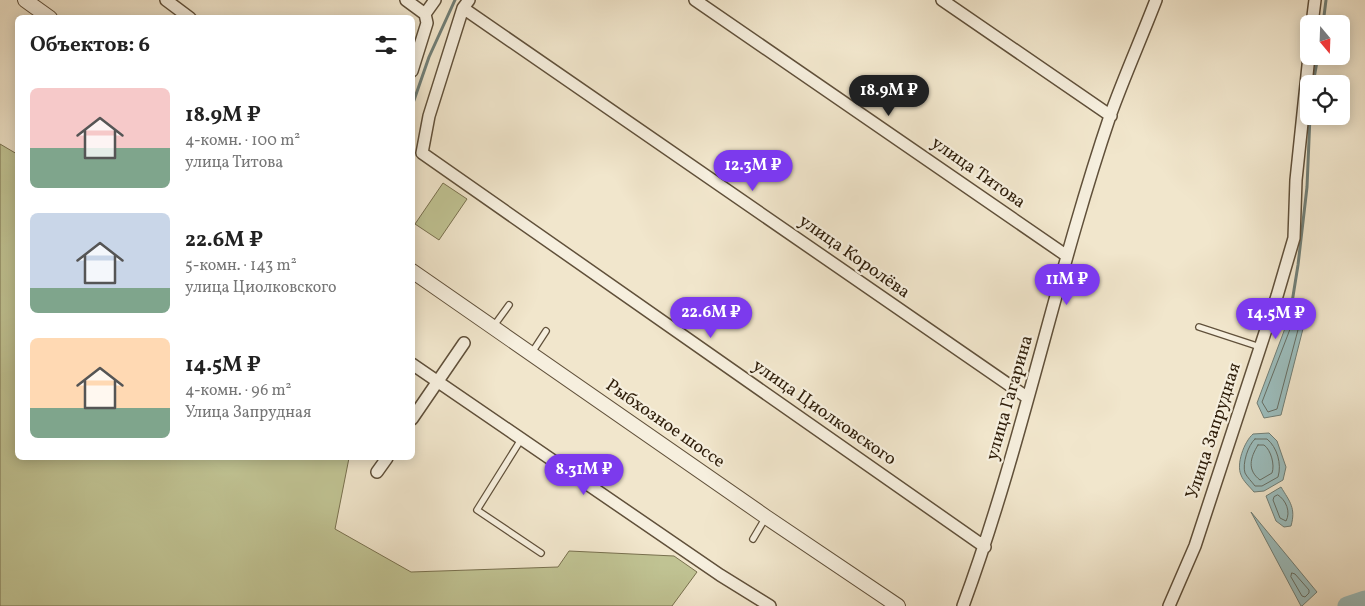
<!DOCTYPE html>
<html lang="ru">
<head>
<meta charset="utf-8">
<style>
	:root { --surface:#fff; --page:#f2f2f2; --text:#222; --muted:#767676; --accent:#7c3aed }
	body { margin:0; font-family:Vollkorn,serif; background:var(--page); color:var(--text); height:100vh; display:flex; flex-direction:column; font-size:19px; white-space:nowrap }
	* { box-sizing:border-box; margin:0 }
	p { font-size:16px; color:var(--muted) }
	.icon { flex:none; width:28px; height:28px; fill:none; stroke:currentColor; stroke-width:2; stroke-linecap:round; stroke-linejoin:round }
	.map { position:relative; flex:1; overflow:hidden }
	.details { position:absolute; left:15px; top:15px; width:400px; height:445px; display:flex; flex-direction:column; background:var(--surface); border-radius:8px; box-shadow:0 2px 12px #0003 }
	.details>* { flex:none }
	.needle { width:32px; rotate:161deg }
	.tools { position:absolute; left:1300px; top:15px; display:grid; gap:10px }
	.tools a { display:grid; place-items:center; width:50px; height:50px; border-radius:8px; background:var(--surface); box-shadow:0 2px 12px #0003; font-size:25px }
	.price { position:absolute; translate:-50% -42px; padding:0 11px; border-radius:18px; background:var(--accent); color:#fff; font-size:16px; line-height:32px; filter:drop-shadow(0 1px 2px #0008) }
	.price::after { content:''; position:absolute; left:50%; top:30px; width:15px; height:11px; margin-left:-8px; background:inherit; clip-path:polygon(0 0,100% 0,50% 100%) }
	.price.current { background:#222; color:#fff }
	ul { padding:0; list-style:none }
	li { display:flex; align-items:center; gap:15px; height:125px; padding:0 15px }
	li span { display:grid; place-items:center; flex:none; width:140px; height:100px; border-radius:8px; color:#555 }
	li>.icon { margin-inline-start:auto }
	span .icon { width:60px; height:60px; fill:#fffc; stroke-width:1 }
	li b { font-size:21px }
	h2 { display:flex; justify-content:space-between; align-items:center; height:60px; padding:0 15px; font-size:21px }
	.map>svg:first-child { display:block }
	.green { fill:#c0c393; stroke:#78704e }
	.water { fill:#9cbebe; stroke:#707e76 }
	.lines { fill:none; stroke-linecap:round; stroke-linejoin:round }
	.shore { stroke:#666e64; stroke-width:1 }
	.stream { stroke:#707e76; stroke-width:3 }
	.river { stroke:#9cbebe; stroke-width:19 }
	.service-casing { stroke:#60503a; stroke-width:8 }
	.minor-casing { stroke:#60503a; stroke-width:14 }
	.tertiary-casing { stroke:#60503a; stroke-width:16 }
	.service { stroke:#f6efde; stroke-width:5.5 }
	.minor { stroke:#f6efde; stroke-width:11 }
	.tertiary { stroke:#f6efde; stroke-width:14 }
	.labels { text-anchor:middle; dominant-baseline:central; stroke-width:4.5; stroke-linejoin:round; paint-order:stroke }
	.street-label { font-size:18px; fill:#2f1e0a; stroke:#f6efde }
</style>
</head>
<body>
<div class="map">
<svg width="1365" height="606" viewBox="0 0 1365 606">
	<rect width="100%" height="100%" fill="#f1e6cc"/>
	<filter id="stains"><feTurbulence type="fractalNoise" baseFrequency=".004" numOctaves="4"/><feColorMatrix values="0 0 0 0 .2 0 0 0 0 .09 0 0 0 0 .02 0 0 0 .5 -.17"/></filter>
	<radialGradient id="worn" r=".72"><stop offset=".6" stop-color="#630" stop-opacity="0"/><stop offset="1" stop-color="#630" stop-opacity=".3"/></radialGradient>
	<path class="green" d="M 0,144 L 17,154 L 18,458 L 349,458 L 335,529 L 411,572 L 558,567 L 569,551 L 674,556 L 697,572 L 672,606 L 0,606 Z
		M 443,183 L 467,199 L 439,240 L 415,224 Z"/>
	<path class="water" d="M 1290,315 L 1305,321 L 1281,415 L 1264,418 L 1257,403 Z
		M 1269,433 L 1277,441 L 1286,467 L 1283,480 L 1264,491 L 1254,492 C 1250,487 1243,481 1241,475 C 1236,464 1244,442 1253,434 Z
		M 1281,487 C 1290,502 1296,508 1291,526 L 1284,527 L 1276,521 L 1266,496 Z
		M 1251,512 L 1317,592 L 1302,606 L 1301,606 Z"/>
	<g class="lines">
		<path class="shore" d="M 1294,322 L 1298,323 L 1299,326 L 1277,409 L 1268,412 L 1262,402 L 1292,324 Z
			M 1255,439 L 1267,439 C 1277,447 1282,464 1278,477 L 1262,486 L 1255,486 C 1252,482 1247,477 1245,473 C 1242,464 1248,445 1255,439 Z
			M 1258,445 L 1264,445 C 1271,450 1275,465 1272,473 L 1260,480 C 1247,470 1250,458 1258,445 Z
			M 1278,495 C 1286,500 1291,512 1286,521 L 1280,518 L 1273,500 L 1274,497 Z
			M 1292,573 L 1295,574 L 1309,590 L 1309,593 L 1305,597 L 1302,596 L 1291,577 Z"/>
		<path class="stream" d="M 1323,24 L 1326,0
			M 1313,84 L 1318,56
			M 412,106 L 429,57 L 455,0
			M 1290,315 L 1298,265 L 1307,187 L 1310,116"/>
		<path class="river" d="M 1347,606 L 1365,600"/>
		<defs>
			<path id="service" d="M 493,327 L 509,305
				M 1199,327 L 1260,347
				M 531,354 L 546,331
				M 522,438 L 477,510 L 541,553
				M 753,539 L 766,517"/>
			<path id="minor" d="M 166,0 L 190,18
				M 406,0 L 425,14
				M 469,0 L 463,8 L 429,116 L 422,153 L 985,547
				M 695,0 L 1067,256
				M 942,0 L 1111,116
				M 463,8 L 1028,398
				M 1312,24 L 1315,0
				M 412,71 L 427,23 L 425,14 L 435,0
				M 412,364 L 720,575 L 770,606
				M 412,419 L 464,343
				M 377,472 L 387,458
				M 963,606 C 1022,446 1055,278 1110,116 C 1124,77 1141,39 1156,0
				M 1169,606 L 1195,546 L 1277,296 L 1294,238 L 1296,180 L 1309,56"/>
			<path id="tertiary" d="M 25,0 L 50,18
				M 412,271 L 766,517 L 898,606"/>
		</defs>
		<use href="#service" class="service-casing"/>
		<use href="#minor" class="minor-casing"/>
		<use href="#tertiary" class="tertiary-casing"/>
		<use href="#service" class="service"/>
		<use href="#minor" class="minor"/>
		<use href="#tertiary" class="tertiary"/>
	</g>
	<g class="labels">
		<g class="street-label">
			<text transform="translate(978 173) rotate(35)">улица Титова</text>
			<text transform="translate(854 257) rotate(35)">улица Королёва</text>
			<text transform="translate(1010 398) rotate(-74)">улица Гагарина</text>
			<text transform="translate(824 413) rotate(35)">улица Циолковского</text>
			<text transform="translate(665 424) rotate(35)">Рыбхозное шоссе</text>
			<text transform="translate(1214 431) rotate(-72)">Улица Запрудная</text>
		</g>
	</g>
	<rect width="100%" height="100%" filter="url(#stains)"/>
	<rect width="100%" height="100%" fill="url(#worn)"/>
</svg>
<div class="tools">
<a><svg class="needle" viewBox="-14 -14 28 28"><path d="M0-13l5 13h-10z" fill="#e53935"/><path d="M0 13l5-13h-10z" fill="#767676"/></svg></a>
<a><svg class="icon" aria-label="locate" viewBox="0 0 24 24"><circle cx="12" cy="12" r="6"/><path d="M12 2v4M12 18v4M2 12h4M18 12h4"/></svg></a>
</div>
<b class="price current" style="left:889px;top:117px">18.9M ₽</b>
<b class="price" style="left:753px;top:192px">12.3M ₽</b>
<b class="price" style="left:1067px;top:306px">11M ₽</b>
<b class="price" style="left:711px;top:339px">22.6M ₽</b>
<b class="price" style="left:1276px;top:340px">14.5M ₽</b>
<b class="price" style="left:584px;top:496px">8.31M ₽</b>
<section class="details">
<h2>Объектов: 6<svg class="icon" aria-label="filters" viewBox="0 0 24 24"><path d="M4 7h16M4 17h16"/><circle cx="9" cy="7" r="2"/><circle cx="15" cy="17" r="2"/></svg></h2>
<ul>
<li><span style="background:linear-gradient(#f6c9c9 60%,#7fa58c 0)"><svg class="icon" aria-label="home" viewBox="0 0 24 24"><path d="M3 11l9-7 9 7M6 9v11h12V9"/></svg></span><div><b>18.9M ₽</b><p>4-комн. · 100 m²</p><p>улица Титова</p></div></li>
<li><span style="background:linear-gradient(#c9d6e8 75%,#7fa58c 0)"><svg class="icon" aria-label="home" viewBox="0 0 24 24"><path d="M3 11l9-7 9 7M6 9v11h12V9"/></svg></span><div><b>22.6M ₽</b><p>5-комн. · 143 m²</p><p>улица Циолковского</p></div></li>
<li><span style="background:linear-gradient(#ffd9b3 70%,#7fa58c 0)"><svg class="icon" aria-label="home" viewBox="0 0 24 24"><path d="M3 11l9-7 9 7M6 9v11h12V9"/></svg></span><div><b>14.5M ₽</b><p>4-комн. · 96 m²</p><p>Улица Запрудная</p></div></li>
</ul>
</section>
</div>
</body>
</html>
